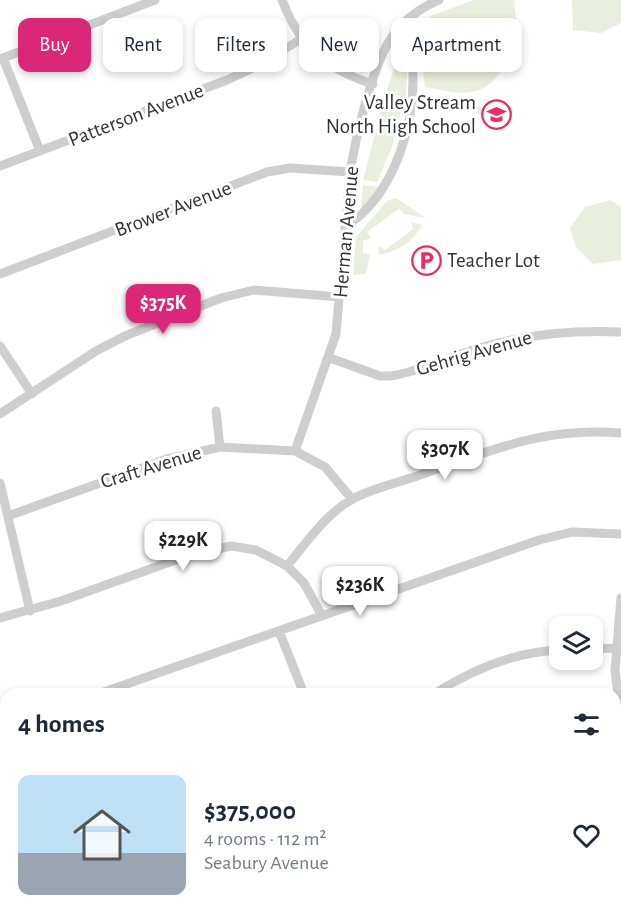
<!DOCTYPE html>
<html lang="en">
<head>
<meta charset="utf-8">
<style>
	:root { --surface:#fff; --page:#f6f6f7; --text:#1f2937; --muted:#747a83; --line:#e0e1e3; --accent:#db2777 }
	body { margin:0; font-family:"Alegreya Sans",sans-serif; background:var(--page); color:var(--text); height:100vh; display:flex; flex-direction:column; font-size:22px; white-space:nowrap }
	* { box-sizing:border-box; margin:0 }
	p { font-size:20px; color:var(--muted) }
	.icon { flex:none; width:33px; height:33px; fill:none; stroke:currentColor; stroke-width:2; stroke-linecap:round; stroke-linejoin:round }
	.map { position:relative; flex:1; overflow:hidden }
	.details { position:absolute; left:0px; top:688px; width:621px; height:236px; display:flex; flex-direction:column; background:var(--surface); border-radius:18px 18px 0 0; box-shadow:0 3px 9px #0003 }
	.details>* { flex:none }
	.hud { position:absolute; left:18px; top:18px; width:585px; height:54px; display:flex; gap:12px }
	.fabs { position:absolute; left:549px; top:616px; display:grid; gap:12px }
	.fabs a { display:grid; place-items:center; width:54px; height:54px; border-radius:12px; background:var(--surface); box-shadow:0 3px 9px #0003; font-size:30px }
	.price { position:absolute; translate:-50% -51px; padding:0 14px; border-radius:12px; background:#fff; color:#222; font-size:20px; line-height:39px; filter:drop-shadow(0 2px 3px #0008) }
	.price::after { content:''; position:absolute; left:50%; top:36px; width:18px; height:14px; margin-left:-9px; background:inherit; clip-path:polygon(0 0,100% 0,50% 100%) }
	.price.on { background:var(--accent); color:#fff }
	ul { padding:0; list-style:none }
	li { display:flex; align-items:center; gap:18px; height:150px; padding:0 18px }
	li+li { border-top:2px solid var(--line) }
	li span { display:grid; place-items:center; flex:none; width:168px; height:120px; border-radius:12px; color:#555 }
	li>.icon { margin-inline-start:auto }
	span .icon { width:72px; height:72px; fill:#fffc; stroke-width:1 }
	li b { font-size:26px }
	h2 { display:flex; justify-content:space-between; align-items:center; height:72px; padding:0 18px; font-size:26px }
	.pill { padding:0 21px; border-radius:12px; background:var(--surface); box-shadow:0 3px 9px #0003; font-size:21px; line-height:54px }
	.pill.on { background:var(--accent); color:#fff }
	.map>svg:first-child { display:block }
	.green { fill:#eaeede }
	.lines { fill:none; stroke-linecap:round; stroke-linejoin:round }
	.street { stroke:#cecece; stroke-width:9 }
	.labels { text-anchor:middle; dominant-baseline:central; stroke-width:6; stroke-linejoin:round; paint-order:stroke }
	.poi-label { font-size:21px; fill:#313131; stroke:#fff; text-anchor:end }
	.street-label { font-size:21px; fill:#313131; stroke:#fff }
</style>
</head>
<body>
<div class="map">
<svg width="621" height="923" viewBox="0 0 621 923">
	<rect width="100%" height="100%" fill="#fff"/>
	<path class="green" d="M 474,0 L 514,0 L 518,37 L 514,62 C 504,67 500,73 493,81 C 474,100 449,91 425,87 L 419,37 L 420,27 L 431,16 Z
		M 572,0 L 621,0 L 621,23 L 601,33 L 573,30 Z
		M 402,46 L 406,49 L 408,55 L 406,98 L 386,92 Z
		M 385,96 L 403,102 L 392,147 L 377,182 L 363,180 Z
		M 442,99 L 481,106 L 486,110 L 484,116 L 445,103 Z
		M 363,185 L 378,187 L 367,206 L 361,208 Z
		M 396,198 L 426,218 L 404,214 L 399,209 L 367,232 L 371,238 L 363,241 L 363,253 L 370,255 L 366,274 L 353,275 L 356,237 L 387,201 Z
		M 610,200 L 621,207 L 621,260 L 593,264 L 576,247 L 570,228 L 585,207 Z
		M 411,222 L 422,225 C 413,242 398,251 379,255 L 378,246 L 385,250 L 413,229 Z"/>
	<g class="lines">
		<path class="street" d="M 282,0 C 300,47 325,69 373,84
			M 3,58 L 40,151
			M 0,59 L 155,0
			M 0,166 L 227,80 L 259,65 L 301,39
			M 345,227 C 396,194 418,119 412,59 C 411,48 406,35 403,24
			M 0,274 L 267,172 L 290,168 L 350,172
			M 0,346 L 32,394
			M 330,358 L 380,376 L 391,376 C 421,371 449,357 479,348 C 526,334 572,330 621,332
			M 216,411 L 220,447
			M 0,414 L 96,351 L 125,336 L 221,298 L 254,290 L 340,297
			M 295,451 L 336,334 L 350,172 C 356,137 371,70 390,40 C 402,22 419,8 439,0
			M 0,483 L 30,611
			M 8,516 L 167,459 L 220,447 L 295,451 L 325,467 L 352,499
			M 287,566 C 306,543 325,515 351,500 C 371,488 398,483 420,475 C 493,450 542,427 621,433
			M 621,598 L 615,670 L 621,719
			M 0,618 L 61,601 L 184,557 L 231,546 L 256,550 L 287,566 L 304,583 L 322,616
			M 279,631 L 304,694
			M 592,649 L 617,648
			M 98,694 L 539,540 L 572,532 L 621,534
			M 434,694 C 471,670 515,652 560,650
			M 0,722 L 6,720
			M 615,749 L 621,748
			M 0,780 L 6,788
			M 615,851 L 621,850
			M 23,918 L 24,923
			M 97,923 L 106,918
			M 377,923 L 381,918
			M 504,923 L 508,918"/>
	</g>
	<defs>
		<symbol id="school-ring" viewBox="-11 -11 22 22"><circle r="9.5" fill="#fff" stroke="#f2295e" stroke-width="1.5"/><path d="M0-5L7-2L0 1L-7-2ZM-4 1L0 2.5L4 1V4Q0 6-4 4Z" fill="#f2295e"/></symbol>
		<symbol id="parking-ring" viewBox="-11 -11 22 22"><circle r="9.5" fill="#fff" stroke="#f2295e" stroke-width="1.5"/><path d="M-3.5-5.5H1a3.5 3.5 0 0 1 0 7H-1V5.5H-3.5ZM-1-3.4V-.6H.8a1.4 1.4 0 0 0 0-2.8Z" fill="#f2295e"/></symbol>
	</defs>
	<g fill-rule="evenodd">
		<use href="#school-ring" x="480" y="98" width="33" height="33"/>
		<use href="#parking-ring" x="410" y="244" width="33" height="33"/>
	</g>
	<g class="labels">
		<g class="poi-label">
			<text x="476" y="102">Valley Stream<tspan x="476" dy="24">North High School</tspan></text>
			<text x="447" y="260" text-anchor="start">Teacher Lot</text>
		</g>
		<g class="street-label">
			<text transform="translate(136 115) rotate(-21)">Patterson Avenue</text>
			<text transform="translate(173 209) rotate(-21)">Brower Avenue</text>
			<text transform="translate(346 232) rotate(-85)">Herman Avenue</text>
			<text transform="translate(474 353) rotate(-16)">Gehrig Avenue</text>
			<text transform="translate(151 467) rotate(-17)">Craft Avenue</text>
		</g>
	</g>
</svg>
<div class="fabs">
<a><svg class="icon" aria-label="layers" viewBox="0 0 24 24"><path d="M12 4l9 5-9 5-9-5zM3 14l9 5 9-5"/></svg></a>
</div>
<b class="price on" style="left:163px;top:335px">$375K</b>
<b class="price" style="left:445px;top:481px">$307K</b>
<b class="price" style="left:183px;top:572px">$229K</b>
<b class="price" style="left:360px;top:617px">$236K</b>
<div class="hud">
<a class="pill on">Buy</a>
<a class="pill">Rent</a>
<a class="pill">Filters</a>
<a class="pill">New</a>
<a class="pill">Apartment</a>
</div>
<section class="details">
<h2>4 homes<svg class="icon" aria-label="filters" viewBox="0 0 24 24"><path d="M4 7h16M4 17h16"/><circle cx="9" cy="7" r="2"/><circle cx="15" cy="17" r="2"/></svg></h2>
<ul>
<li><span style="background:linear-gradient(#bfe0f5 65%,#9aa5b1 0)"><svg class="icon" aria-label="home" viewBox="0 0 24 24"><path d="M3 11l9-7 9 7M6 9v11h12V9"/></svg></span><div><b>$375,000</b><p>4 rooms · 112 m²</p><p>Seabury Avenue</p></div><svg class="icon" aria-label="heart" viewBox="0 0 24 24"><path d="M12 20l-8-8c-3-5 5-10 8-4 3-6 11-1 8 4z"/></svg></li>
</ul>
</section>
</div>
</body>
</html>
